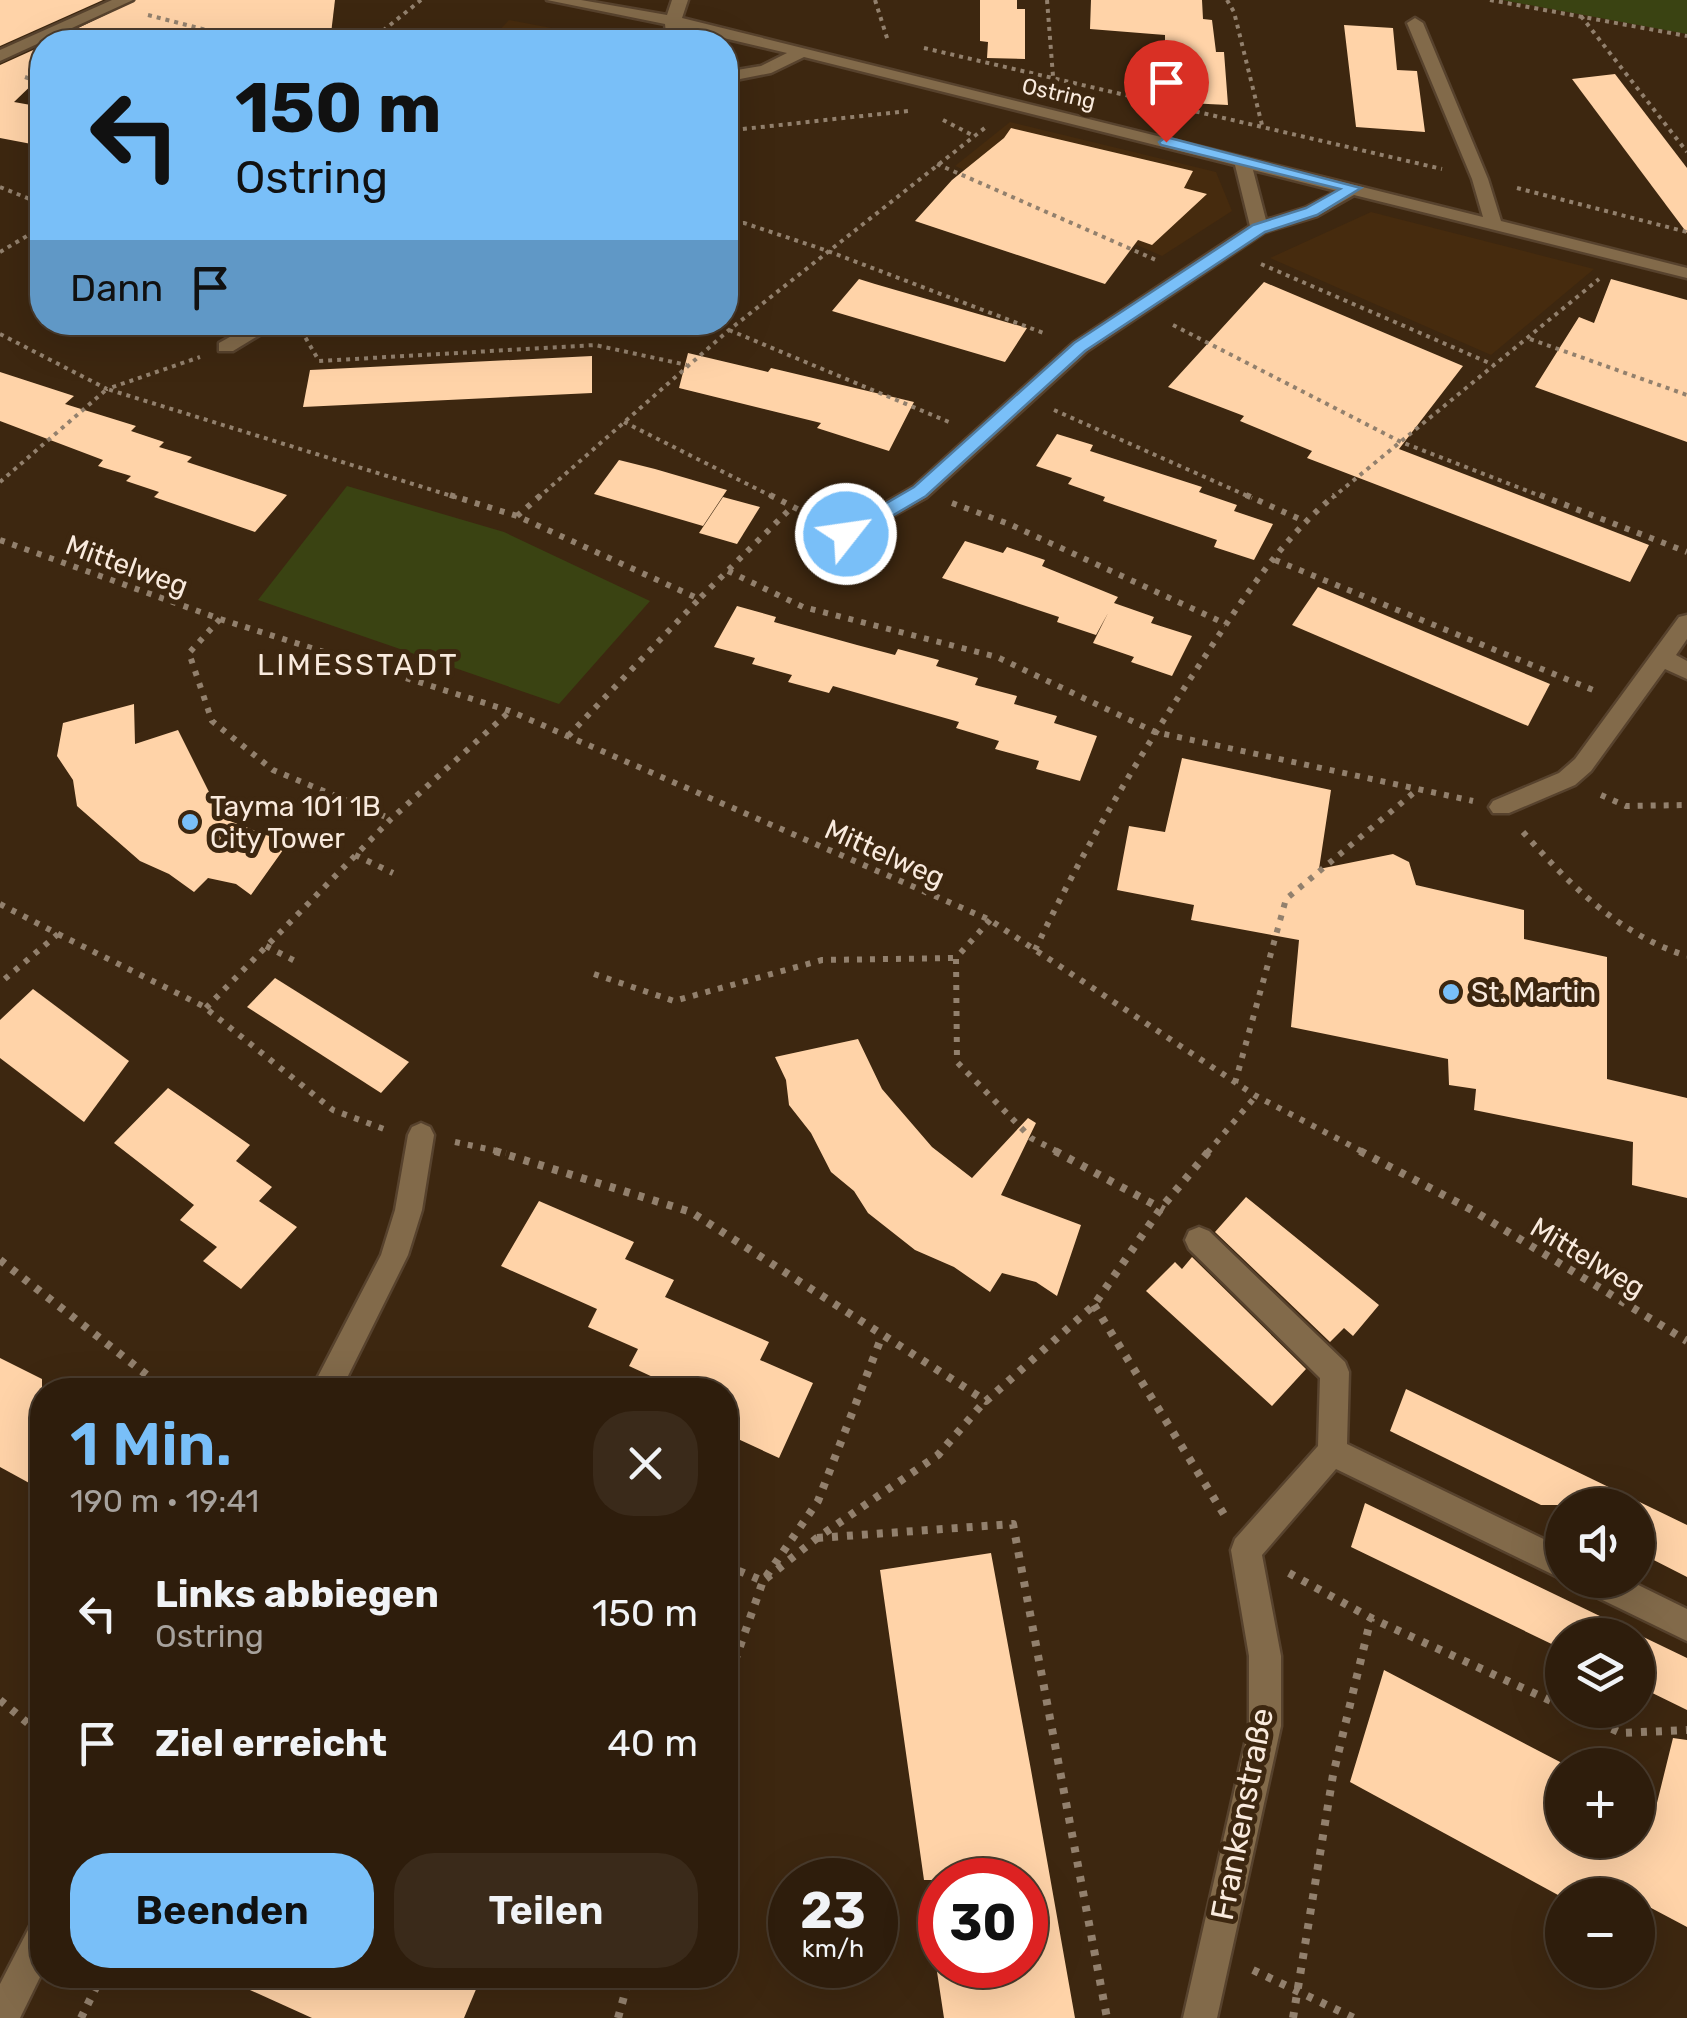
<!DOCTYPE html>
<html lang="de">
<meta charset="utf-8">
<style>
body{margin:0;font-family:Rubik,sans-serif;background:#3a2a1a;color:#f1f3f6;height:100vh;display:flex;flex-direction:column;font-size:38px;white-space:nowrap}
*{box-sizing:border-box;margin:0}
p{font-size:32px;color:#a7a29d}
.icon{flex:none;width:55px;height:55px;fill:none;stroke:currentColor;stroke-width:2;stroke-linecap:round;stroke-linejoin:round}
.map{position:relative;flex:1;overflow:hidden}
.sheet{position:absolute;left:30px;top:1378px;width:708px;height:610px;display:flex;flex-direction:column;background:#2e1d0c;border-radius:40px;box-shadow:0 10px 40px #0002,0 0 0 2px #493b2d}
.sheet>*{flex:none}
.top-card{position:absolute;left:30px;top:30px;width:708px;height:305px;border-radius:40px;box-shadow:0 10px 40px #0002,0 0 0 2px #493b2d;background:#79bff8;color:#111;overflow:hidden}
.controls{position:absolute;left:1545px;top:1488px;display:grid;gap:20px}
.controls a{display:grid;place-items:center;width:110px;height:110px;border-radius:50%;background:#2e1d0c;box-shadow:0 10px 40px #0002,0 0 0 2px #493b2d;font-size:50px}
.speed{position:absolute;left:768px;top:1858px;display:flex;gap:20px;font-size:50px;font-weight:700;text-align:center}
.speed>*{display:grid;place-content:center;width:130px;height:130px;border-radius:50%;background:#2e1d0c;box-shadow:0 10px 40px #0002,0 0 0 2px #493b2d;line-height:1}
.speed small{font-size:25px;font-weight:400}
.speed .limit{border:15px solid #d22;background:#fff;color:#111}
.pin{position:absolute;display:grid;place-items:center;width:85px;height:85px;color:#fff;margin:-102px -42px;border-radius:50% 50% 50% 0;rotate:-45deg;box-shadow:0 0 10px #0007}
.pin .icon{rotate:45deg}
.me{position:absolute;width:110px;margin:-55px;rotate:60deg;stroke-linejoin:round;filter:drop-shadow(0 0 8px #0008)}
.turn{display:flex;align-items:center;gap:35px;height:210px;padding:0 40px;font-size:45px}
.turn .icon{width:130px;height:130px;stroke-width:2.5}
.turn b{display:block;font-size:70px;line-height:85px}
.then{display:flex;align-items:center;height:95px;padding:0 40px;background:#0003;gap:20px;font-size:38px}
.round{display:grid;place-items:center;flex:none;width:105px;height:105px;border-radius:40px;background:#3a2a1a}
.summary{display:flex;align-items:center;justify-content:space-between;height:170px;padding:0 40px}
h1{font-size:60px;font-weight:600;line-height:75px;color:#79bff8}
.primary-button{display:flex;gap:20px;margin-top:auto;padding:20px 40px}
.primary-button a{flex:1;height:115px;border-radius:40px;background:#79bff8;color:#111;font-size:40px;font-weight:600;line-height:115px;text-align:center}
.primary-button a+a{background:#3a2a1a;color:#f1f3f6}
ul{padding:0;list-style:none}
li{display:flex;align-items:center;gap:30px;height:130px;padding:0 40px}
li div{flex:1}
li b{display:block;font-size:38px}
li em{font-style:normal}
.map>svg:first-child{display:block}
.built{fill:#462b0e}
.green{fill:#3a4312}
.building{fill:#ffd3a8}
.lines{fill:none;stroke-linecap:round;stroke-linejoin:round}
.minor-casing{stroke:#57422d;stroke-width:5}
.path-far2{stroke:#92806d;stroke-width:4;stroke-dasharray:4 5;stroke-linecap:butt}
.path-far1{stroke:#92806d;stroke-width:6;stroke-dasharray:5 8;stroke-linecap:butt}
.path{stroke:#92806d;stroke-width:8;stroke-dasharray:6 9;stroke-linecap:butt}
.minor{fill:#826a4a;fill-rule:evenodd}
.route{fill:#79bff8;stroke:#4f7ca1;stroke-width:2.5}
.poi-dot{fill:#79bff8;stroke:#3d2710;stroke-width:4}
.labels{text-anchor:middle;stroke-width:10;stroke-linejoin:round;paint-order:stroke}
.far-street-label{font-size:22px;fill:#f9eadd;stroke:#3d2710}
.street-label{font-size:28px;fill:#f9eadd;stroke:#3d2710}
.poi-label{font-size:28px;fill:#f9eadd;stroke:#3d2710;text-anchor:start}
.neighbourhood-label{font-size:30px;letter-spacing:2.5px;fill:#f9eadd;stroke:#3d2710}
.near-street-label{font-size:32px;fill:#f9eadd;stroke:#3d2710}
</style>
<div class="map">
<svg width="1687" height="2018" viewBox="0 0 1687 2018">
<rect width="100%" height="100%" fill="#3d2710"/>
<g class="built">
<polygon points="509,20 626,42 488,42"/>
<polygon points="1010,122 1216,172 1232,211 1162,256 955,166"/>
<polygon points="1371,212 1594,269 1491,355 1270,258"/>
</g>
<g class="green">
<polygon points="1502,0 1687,0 1687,34"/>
<polygon points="347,486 504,532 650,601 559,704 258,600"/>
</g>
<g class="building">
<polygon points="0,0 103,0 0,46"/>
<polygon points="136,0 335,0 330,42 49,42"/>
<polygon points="980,0 1017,0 1017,9 1025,9 1025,59 987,58 988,42 980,41"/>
<polygon points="1091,0 1202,0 1203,19 1212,20 1216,52 1224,52 1228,105 1188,103 1188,86 1180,86 1179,68 1174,68 1173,52 1165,52 1165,35 1090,29"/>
<polygon points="1344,25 1393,28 1397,70 1417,71 1425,132 1356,127"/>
<polygon points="42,46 42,75 14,102 42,107 42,146 0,138 0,65"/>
<polygon points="1615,74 1687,168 1687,233 1572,79"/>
<polygon points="1011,128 1193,171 1184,188 1207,194 1152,245 1138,240 1105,284 915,221 952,180 1004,138"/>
<polygon points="859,279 875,284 1027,328 1005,362 832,311"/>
<polygon points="1611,279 1687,300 1687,442 1535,387 1579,317 1594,323"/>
<polygon points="1264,282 1463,366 1399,449 1649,545 1630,582 1307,458 1312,451 1240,421 1244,416 1168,387"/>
<polygon points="688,353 768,372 771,368 914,402 889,451 817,428 821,423 679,388"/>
<polygon points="592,356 592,393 303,407 310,370"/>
<polygon points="0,372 74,396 65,404 136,426 131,431 164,442 159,447 192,457 187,462 287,495 255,532 154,497 159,492 126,481 131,476 98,466 103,460 0,421"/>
<polygon points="1057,434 1093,445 1090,451 1202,487 1199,492 1237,505 1234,511 1273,524 1254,560 1214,547 1217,540 1103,501 1105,497 1068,484 1072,478 1036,466"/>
<polygon points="619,460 655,469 727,490 703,526 594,494"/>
<polygon points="723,497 760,507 737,544 699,533"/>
<polygon points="965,541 1003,553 1007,547 1045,560 1042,566 1118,597 1114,603 1154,617 1151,623 1192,636 1172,676 1131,662 1134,657 1093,643 1108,613 1096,635 1057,622 1059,617 942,578"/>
<polygon points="1318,587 1550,684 1528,726 1292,625"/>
<polygon points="737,606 776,617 774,622 857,645 895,655 898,649 939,660 936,666 978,678 975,685 1017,696 1014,704 1057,716 1054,723 1097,736 1080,781 1036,769 1039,761 995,749 999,741 956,728 959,722 833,686 829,693 788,682 792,675 752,664 755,658 714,647"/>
<polygon points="134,704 135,744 178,730 222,818 288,843 251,895 236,884 208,878 194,892 169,874 140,861 77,806 73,780 57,756 63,723"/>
<polygon points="1182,758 1331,790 1319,869 1393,854 1409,862 1416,885 1524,910 1524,939 1607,957 1607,1079 1687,1098 1687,1198 1632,1185 1633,1142 1474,1110 1476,1089 1449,1085 1448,1059 1291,1027 1299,940 1191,920 1194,905 1117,890 1129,826 1165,832"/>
<polygon points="275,978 409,1062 381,1093 247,1007"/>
<polygon points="33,989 129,1061 84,1122 0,1058 0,1020"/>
<polygon points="858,1039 882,1089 932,1147 972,1178 1028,1118 1036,1123 1001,1195 1081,1225 1057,1296 1036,1282 1002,1273 990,1292 954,1267 915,1250 868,1213 854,1191 831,1172 811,1133 789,1105 786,1080 775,1057"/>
<polygon points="168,1088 250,1145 236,1161 272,1187 259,1201 297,1227 241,1289 203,1261 217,1247 180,1220 194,1205 114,1143"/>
<polygon points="1246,1197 1379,1305 1353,1336 1344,1328 1330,1342 1215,1232"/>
<polygon points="539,1201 634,1242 625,1259 674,1280 665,1297 769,1342 760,1360 813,1383 779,1458 725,1433 734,1414 725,1410 725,1390 681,1390 629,1366 638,1349 588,1327 597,1309 501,1266"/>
<polygon points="1192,1257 1306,1369 1272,1406 1146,1291 1175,1262 1182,1269"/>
<polygon points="0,1358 42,1379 42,1490 0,1467"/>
<polygon points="1406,1389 1687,1525 1687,1577 1638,1552 1638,1505 1541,1505 1390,1431"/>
<polygon points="1365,1503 1687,1658 1687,1710 1638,1686 1638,1635 1562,1635 1562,1649 1351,1547"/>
<polygon points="991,1553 1031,1770 1075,2018 944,2018 936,1965 1025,1965 1025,1880 924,1880 880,1570"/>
<polygon points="1384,1670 1562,1763 1562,1840 1638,1840 1638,1802 1655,1811 1673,1738 1687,1740 1687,1927 1638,1901 1638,1895 1558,1895 1350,1782"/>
<polygon points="217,1975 482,1975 464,2018 312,2018"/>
</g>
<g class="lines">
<g class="minor-casing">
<g id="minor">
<polygon points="112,0 133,0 0,61 0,50"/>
<path d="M547,0h34l86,15 5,-15h16l-6,18 801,199 -11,-38 -65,-156 8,-5 8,5 65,156 13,42 186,47v10l-333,-83 -37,21 -52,16 -178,119 -160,146 -80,44 -10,-7 3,-5 73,-42 160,-144 177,-117 -15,-61 -431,-108 -33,16 -46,9v-10l36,-6 26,-13 -106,-25v14h-14l-2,-18zM1253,170l84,21 -32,17 -39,12z"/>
<polygon points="257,322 281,322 233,351 219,351 219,343"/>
<polygon points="1687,615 1687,639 1676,655 1687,661 1687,679 1665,669 1591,771 1575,785 1509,813 1493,813 1489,807 1493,801 1559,773 1575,759 1679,617"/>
<polygon points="421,1123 430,1127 434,1135 422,1210 408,1255 341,1390 311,1390 381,1255 395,1210 408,1135 412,1127"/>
<polygon points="1199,1227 1209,1231 1345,1362 1349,1372 1347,1444 1562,1548 1562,1579 1336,1469 1262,1555 1281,1656 1281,1726 1217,2018 1183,2018 1249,1726 1249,1656 1231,1550 1235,1539 1318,1446 1320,1378 1189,1249 1185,1240 1189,1231"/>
<polygon points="1580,1580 1628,1580 1687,1609 1687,1641 1584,1591"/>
<polygon points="42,1921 42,1973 20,2018 0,2018 0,1984 30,1926"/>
</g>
</g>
<g class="path-far2">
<polyline points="875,0 888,41"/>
<polyline points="1047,0 1053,76"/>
<polyline points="1227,0 1234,12 1262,125"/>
<polyline points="1490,0 1687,36"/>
<polyline points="148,15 253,42"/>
<polyline points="1581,16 1687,152"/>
<polyline points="369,42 421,0"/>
<polyline points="924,48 1442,169"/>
<polyline points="25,77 42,83"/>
<polyline points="943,120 974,136"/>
<polyline points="725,131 908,111"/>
<polyline points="937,164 1156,260"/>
<polyline points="0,187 42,204"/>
<polyline points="1517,188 1687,232"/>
<polyline points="725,224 744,223 825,250 1046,334"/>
<polyline points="0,252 42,227"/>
<polyline points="1261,264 1494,365"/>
<polyline points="1173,325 1401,442 1546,498"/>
<polyline points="301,330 319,361 595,345 687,365"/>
<polyline points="729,330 949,422"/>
<polyline points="0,334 107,389 200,357"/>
<polyline points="1530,339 1687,395"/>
<polyline points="1054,410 1252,498"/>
<polyline points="624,422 775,498"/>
<polyline points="0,482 107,389 458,498"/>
<polyline points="538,498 729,330 986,127"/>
<polyline points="1332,498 1599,279"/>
</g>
<g class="path-far1">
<polyline points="450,495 517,516 699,599 793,506"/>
<polyline points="770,495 819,520"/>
<polyline points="1246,495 1304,521"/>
<polyline points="1540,495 1687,552"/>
<polyline points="952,503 1009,524 1226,624"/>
<polyline points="517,516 541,495"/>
<polyline points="0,540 220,619 510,711 990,920 1256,1096 1365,1153"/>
<polyline points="1275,560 1598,692"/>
<polyline points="728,571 803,607 997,657 1155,732 1473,801"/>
<polyline points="220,619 189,653 212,721 273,770 391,819"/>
<polyline points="568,736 699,599"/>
<polyline points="1601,795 1626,806 1687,805"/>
<path d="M1523,832c47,53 95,102 164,124"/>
<polyline points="355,855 393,873"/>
<polyline points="0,904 58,934 0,983"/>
<polyline points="990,920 956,958 957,1062 1031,1138 1060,1153"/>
<polyline points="58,934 203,1006 333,1110 384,1129"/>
<polyline points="266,946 295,961"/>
<path d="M1035,950c47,-99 103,-192 163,-283 40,-61 81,-126 137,-172"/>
<polyline points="594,974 674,1001 822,960 956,958"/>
<polyline points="206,1008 391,819 510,711"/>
<polyline points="1235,1083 1286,899 1417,790"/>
<polyline points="455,1142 506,1153"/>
<polyline points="1207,1153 1256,1096"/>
</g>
<g class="path">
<polyline points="495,1151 691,1212 986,1401 1094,1305 1161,1208 1209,1151"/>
<polyline points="1055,1151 1164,1210"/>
<polyline points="1360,1151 1472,1210 1687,1341"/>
<polyline points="0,1260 166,1390"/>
<polyline points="1094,1305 1225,1516"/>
<polyline points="817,1538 1013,1524 1107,2018"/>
<polyline points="725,1565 763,1581 817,1538 938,1455 985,1401"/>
<polyline points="1289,1573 1371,1618 1562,1706"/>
<polyline points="725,1689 763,1581 818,1501 882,1336"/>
<polyline points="0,1700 42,1735"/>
<polyline points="1571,1710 1621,1733 1687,1730"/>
<polyline points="1253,1970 1354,2018"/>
<polyline points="81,2018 102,1975"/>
<polyline points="618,2018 630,1975"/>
<polyline points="1293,2018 1333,1775 1371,1618"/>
</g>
<use href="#minor" class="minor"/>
</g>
<polygon class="route" points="1166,137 1361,188 1317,215 1265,232 1085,351 926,496 853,539 840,539 840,530 914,487 1074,343 1253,225 1306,208 1340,189 1161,145 1159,142"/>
<g class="poi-dot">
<circle cx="190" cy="822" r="10"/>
<circle cx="1451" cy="992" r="10"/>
</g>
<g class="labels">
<g class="far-street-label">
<text transform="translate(1059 93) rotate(13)" y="8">Ostring</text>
</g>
<g class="street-label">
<text transform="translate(127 565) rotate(20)" y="10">Mittelweg</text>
<text transform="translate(885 853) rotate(24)" y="10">Mittelweg</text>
<text transform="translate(1588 1257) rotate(31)" y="10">Mittelweg</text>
</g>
<g class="poi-label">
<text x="210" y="816">Tayma 101 1B<tspan x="210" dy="32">City Tower</tspan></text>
<text x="1471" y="1002">St. Martin</text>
</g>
<g class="neighbourhood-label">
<text x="358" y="675">LIMESSTADT</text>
</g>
<g class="near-street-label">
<text transform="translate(1242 1814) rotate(-79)" y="11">Frankenstraße</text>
</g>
</g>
</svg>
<div class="controls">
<a><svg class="icon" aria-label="sound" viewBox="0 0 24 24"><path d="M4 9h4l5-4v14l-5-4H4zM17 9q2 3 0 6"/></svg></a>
<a><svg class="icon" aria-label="layers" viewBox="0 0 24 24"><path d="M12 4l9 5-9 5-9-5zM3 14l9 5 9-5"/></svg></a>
<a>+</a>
<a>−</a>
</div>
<div class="speed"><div>23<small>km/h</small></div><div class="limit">30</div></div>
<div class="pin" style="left:1166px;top:142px;background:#d93025"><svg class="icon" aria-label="arrive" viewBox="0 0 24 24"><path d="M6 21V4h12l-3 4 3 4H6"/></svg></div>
<svg class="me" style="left:846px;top:534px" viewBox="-20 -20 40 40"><circle r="17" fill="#79bff8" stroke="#fff" stroke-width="3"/><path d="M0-11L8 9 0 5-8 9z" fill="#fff"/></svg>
<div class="top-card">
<div class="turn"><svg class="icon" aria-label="left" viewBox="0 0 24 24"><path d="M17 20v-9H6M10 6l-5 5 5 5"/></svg><div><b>150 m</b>Ostring</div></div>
<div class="then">Dann<svg class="icon" aria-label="arrive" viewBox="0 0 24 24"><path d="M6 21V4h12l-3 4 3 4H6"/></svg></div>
</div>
<section class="sheet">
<div class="summary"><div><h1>1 Min.</h1><p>190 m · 19:41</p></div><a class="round"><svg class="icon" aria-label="close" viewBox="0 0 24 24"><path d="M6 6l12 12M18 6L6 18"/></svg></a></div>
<ul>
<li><svg class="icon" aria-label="left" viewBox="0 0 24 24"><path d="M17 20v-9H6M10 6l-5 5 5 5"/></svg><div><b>Links abbiegen</b><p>Ostring</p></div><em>150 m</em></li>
<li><svg class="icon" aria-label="arrive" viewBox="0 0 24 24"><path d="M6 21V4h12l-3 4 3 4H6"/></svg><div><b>Ziel erreicht</b></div><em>40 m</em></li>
</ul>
<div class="primary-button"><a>Beenden</a><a>Teilen</a></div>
</section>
</div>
